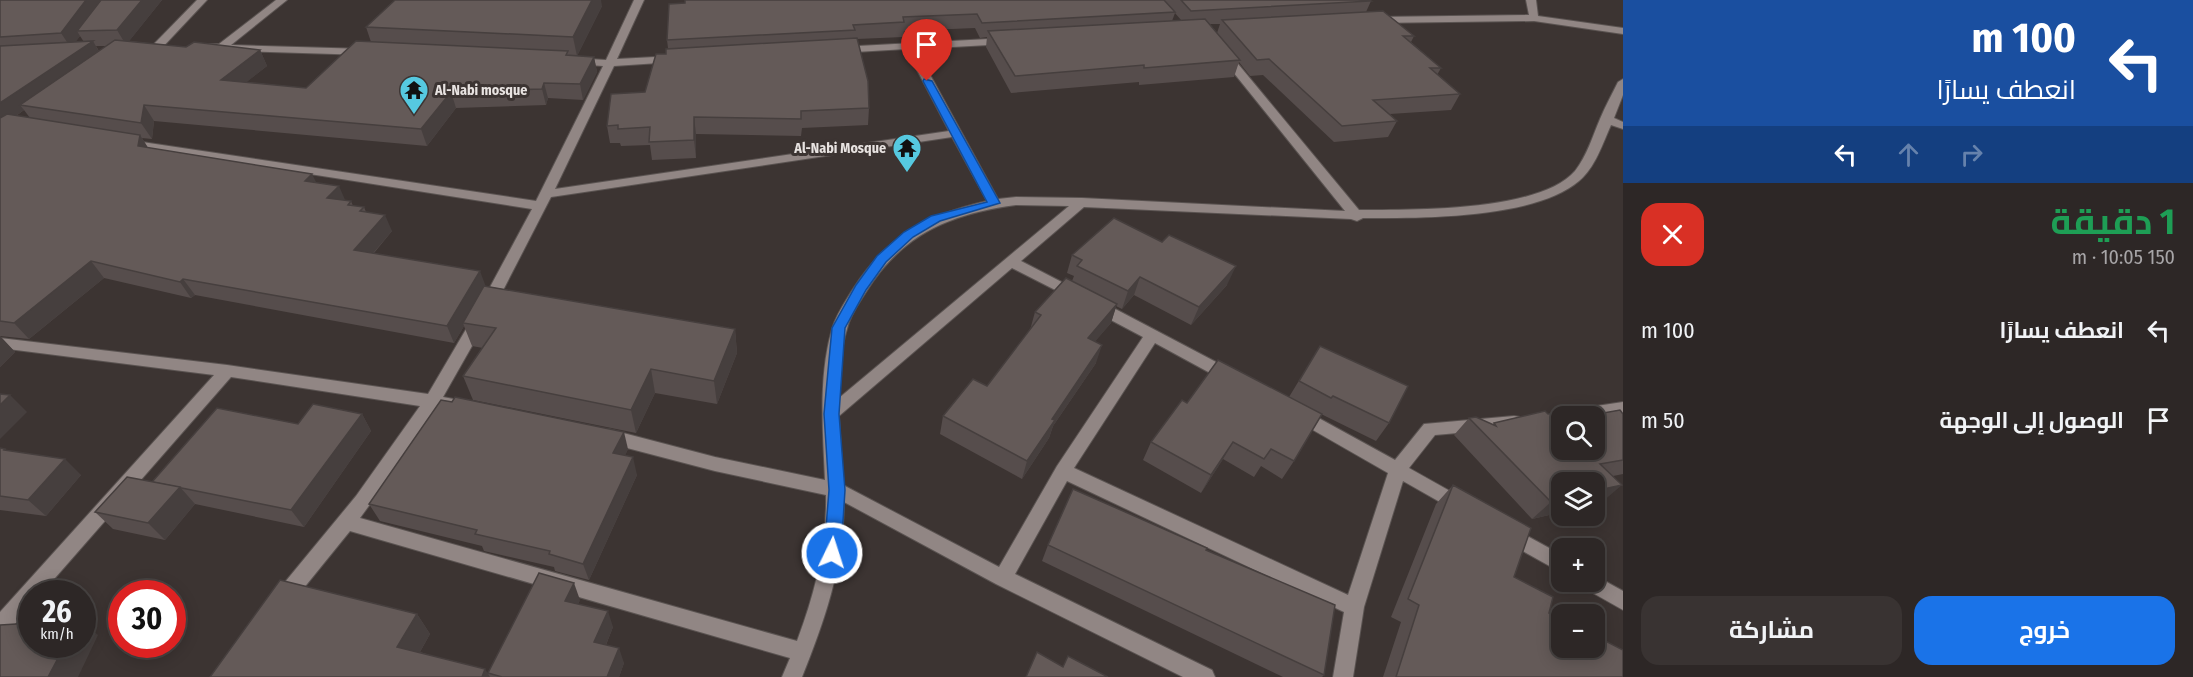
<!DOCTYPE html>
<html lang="ar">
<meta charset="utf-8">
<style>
body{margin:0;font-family:"Fira Sans Condensed",Cairo,sans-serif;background:#393332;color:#f1f3f6;direction:rtl;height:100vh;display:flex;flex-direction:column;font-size:22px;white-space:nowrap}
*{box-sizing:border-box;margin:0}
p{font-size:20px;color:#a7a5a7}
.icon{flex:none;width:33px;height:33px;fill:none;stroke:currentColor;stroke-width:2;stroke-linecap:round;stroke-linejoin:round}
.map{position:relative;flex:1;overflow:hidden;direction:ltr}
.drawer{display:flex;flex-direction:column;background:#2d2726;width:570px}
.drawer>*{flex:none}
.top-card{background:#1a4fa0;color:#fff;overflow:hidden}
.tools{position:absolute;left:1551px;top:406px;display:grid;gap:12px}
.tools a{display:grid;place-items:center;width:54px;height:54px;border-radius:12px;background:#2d2726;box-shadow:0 3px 15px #0003,0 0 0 2px #484443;font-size:30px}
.speed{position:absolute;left:18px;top:580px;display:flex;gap:12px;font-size:30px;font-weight:700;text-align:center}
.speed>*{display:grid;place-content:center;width:78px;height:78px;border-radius:50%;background:#2d2726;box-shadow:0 3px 15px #0003,0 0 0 2px #484443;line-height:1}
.speed small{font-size:15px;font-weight:400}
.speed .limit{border:9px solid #d22;background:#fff;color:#111}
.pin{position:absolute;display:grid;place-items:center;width:51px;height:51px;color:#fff;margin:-62px -26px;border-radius:50% 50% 50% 0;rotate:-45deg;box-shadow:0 0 6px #0007}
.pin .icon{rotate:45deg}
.me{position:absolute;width:66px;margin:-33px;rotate:4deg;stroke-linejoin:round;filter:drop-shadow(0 0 4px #0008)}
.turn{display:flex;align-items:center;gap:21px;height:126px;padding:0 18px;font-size:27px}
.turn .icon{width:78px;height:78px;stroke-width:2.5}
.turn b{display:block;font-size:42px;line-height:51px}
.lanes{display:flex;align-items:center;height:57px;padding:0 18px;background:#0003;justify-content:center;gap:30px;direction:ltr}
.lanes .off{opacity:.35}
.round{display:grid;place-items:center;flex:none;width:63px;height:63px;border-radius:18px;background:#393332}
.head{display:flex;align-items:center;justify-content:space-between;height:102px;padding:0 18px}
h1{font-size:36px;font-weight:700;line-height:45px;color:#1e9e55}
.button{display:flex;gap:12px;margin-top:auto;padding:12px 18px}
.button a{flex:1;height:69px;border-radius:18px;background:#1a73e8;color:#fff;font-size:24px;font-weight:700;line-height:69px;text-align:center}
.button a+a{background:#393332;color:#f1f3f6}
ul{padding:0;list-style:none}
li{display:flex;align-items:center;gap:18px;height:90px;padding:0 18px}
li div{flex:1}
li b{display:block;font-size:22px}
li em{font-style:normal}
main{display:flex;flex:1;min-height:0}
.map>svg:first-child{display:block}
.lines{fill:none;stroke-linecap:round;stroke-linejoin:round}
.minor-casing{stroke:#5a5351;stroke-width:2}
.minor{fill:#918684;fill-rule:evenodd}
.wall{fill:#564d4c;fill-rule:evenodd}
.shaded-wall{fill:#463f3e}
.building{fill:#645a58;stroke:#463f3e;stroke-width:1.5}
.route{fill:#1a73e8;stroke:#114b97;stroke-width:1.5}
.labels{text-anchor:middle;stroke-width:6;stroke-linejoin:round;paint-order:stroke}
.far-poi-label{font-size:14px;font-weight:bold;fill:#e8e3e1;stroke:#3c3432;text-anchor:start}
</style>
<main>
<section class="drawer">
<div class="top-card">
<div class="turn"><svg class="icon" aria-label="left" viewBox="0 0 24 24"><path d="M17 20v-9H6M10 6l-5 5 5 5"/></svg><div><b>100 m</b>انعطف يسارًا</div></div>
<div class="lanes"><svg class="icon" aria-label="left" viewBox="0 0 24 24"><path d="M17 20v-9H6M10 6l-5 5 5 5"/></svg><svg class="icon off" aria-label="ahead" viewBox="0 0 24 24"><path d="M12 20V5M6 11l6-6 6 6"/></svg><svg class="icon off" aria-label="right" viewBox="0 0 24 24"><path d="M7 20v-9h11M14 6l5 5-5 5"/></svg></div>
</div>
<div class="head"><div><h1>1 دقيقة</h1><p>150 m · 10:05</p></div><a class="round" style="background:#d93025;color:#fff"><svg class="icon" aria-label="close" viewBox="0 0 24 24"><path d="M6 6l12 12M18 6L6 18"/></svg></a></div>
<ul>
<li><svg class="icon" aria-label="left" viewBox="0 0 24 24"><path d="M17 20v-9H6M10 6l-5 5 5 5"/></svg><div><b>انعطف يسارًا</b></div><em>100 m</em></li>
<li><svg class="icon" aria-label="arrive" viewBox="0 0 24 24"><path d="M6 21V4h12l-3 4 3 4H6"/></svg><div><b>الوصول إلى الوجهة</b></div><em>50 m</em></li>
</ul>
<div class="button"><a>خروج</a><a>مشاركة</a></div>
</section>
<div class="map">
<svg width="1623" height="677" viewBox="0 0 1623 677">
<rect width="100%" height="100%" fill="#3c3432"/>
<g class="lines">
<g class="minor-casing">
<g id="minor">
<polygon points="197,0 207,0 159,51 151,51 151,47"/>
<polygon points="276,0 287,0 231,45 366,49 371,52 366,55 201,50 196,47 201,44 219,44"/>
<path d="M634,0h10l-27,59 57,-3 5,3 -5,3 -60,4 -59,123 394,-58 -43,-82 -67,4 -5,-3 5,-3 168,-9 5,3 -5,3 -91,5 82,150 18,-2 66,1 263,13 -124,-154v-4h8l130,157c51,0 181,2 216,-39 12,-15 18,-36 25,-52 5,-12 12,-25 18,-37l5,-3v16l-9,23 9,4v7l-12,-4c-8,18 -16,43 -32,56 -44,38 -160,37 -216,37l-6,3 -6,-2 -267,-12 -63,54 60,31 2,3 -2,3h-10l-59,-30 -173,148 4,69 156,82 58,-101 86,-129 -51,-27 -2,-4 2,-4h10l133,70 2,4 -2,4h-12l-68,-37 -81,125 274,127 40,-122 -96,-55 -2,-4 2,-4h12l91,50 29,-36 90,-8 6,1 2,5 -2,5 -6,1 -79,7 -26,33 57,32 3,5 -3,5 -6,3 -6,-3 -51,-29 -39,126 -11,70h-20l11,-65 -277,-131 -52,93 197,96 3,7h-32l-187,-93 -152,-82c0,63 -19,118 -42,175h-20l8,-19 -440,-127 -60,74 -7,3 -7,-3 -3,-6 3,-6 80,-97 64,-90 -189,-29 -190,217h-9v11l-25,28 -7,2v-23l214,-237 -214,-27v-10l227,27 201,29 54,-92 50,-93 -406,-64 -4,-2v-4l414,62 67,-135 -28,-2 -5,-3 5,-3 31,2zM952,137l35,64c-61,14 -100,35 -134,88 -8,13 -17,26 -21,40 -14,48 -9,102 -7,151l-110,-23 -107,-28 -6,2 -2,5 2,5 6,2 107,28 111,24c1,51 -11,98 -29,146l-437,-123 45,-62 31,-48 22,3 6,-2 2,-4 -2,-4 -21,-4 54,-95 54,-105zM1016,205l53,1 -230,192c1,-23 1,-47 8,-69 3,-14 12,-26 19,-37 36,-58 84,-78 150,-87z"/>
<polygon points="1526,0 1536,0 1538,16 1623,28 1623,34 1534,21 1375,23 1370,20 1375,17 1529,15"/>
<polygon points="1623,402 1623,414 1594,419 1562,417 1562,423 1555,417 1557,413 1563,411"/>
<polygon points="1509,526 1562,555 1562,573 1503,540 1500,534 1503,528"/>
<polygon points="1594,575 1623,591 1623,610 1584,588 1582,582 1594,582"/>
</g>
</g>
<use href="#minor" class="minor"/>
</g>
<g class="wall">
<path d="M0,0h162l-33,41 57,6 74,3 7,16 -21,16 60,6 65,-46 -5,-15 236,-21 -25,50 17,1 3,15 -14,28 -35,-2 -2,7 -90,3 -29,38 -273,-25 -2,18 -10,-1 6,10 169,35 29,18h5l2,5 11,1 2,5 26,19 -18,22 111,33 250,43 2,24 -20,51 -62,-11 -19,40 -163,-33 -10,-24 20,-28 -11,-2 -8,-20 -10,17 -259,-48 -4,3 -87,-20 -75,61 -29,-3 15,16 -15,15zM80,36l4,6h-9zM96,46h11l-8,5zM24,110l6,8 -14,-2z"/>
<path d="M685,0h684l2,1 -5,11 48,24 -3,6 30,26 -4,7 23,19 -9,16 -61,4 7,7 -9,16 -54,5 -71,-67 -13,1 -11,-14 -5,15 -95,8v-3l-128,11 -25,-46 1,-10 -7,1 -5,-10 -71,3 -1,6 -46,2 12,69 -1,17 -66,3 -1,8 -105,-2v24l-44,2 -2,-15 -29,1 -1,-3h-10l-3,-17 38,-34 21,-38 2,-6 -1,-8 18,-37zM1175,13l6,7 -9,1zM1210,24h10l-3,9z"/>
<polygon points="1072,255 1227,285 1191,325 1134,295 1122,309 1116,306 1111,323 1095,341 1096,363 1053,426 1049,438 1022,479 940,434 943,416 987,386 1030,330 1035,312 1072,281 1074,276 1067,273"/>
<polygon points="1320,346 1389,423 1376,441 1321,414 1294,461 1282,479 1261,466 1254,477 1223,459 1201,493 1143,460 1151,442 1187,403 1289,397"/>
<polygon points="452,402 628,449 625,455 637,475 589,580 555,571 554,567 484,551 482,546 380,521 369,504"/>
<polygon points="362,414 371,431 304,527 195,504 165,540 113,529 95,512 152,482 298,424"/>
<polygon points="1623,414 1623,474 1613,476 1602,502 1562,483 1562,512 1532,519 1454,435 1469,418 1492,425 1494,423 1562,450"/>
<polygon points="0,448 5,449 7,451 81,475 46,516 0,510"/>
<polygon points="1453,485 1514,577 1549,613 1623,677 1383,677 1401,622 1391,617 1436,504"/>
<polygon points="1048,545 1206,550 1324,675 1322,677 1283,677 1042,561"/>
<polygon points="580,600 578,604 613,627 606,645 624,663 619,677 210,677 417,614 430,634 420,652 488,673"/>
</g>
<g class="shaded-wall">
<polygon points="86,0 106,0 77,31 80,36 71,48 61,33"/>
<polygon points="142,0 162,0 126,45 117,30"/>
<polygon points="592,0 601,0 602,6 577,56 573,37"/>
<polygon points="93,41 102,57 20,105 24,110 0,127 0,103"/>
<polygon points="260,50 267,66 229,96 221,80"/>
<polygon points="594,57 597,72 583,100 580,84"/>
<polygon points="544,83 548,98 546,105 542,89"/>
<polygon points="451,92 456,108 427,146 421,129"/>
<polygon points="144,105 154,121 152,139 141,123"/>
<polygon points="694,117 696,134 696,158 694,140"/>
<polygon points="140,135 150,151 138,146"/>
<polygon points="312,174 320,190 305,181"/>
<polygon points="339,186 346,202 327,198"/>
<polygon points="385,215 392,231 362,266 354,250"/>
<polygon points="91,261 104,278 29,339 14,323"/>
<polygon points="1236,266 1227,285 1191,325 1199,307"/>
<polygon points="480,271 486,287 463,323 464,326 454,343 447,326"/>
<polygon points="1140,277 1134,295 1122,309 1128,291"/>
<polygon points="183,279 195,295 191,298 180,282"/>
<polygon points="1117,304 1111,323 1082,357 1088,338"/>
<polygon points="735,329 737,353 717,404 714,381"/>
<polygon points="0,336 15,352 0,367"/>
<polygon points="1102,345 1096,363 1053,426 1049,438 1022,479 1027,461 1052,419"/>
<polygon points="651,369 655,393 636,433 631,410"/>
<polygon points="10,395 27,412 0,439 0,405"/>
<polygon points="362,414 371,431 304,527 291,510"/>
<polygon points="624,432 628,449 618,471 613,453"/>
<polygon points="1233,442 1223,459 1201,493 1211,475"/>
<polygon points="633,457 637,475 589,580 583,564"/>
<polygon points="65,459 81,475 46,516 28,500"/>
<polygon points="1622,485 1602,502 1594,504 1594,491"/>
<polygon points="180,487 195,504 165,540 148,523"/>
<polygon points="1562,499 1562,512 1532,519 1551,502"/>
<polygon points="574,583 580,600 572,617 565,601"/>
<polygon points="608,611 613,627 601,657 594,642"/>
<polygon points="417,614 430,634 412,666 397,647"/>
<polygon points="82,622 98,635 78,677 48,677 65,645 82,645"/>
<polygon points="619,648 624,663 619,677 607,677"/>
<polygon points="485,669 490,677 482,677"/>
</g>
<g class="building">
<polygon points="0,0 86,0 61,33 0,37"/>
<polygon points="101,0 142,0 117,30 77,31"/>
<polygon points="395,0 592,0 573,37 366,27"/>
<polygon points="685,0 1164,0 1175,12 982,23 977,14 903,17 904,22 853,25 855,30 667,40 669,4 685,3"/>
<polygon points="1181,0 1369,0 1371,1 1191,11"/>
<polygon points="1383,11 1414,36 1403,36 1441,68 1430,68 1460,94 1373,100 1397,121 1342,126 1269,59 1257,60 1222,20"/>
<polygon points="1205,19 1240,60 1144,68 1144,65 1015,76 988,31"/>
<polygon points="857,38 868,81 869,108 801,111 801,119 694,117 694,140 649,142 650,127 618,129 618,125 607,126 611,94 645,92 656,54 666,54 666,49"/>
<polygon points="115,40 186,47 194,42 260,50 221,80 306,88 356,41 568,51 566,55 594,57 580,84 544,83 542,89 451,92 421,129 144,105 141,123 20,105"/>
<polygon points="93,41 0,103 0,46"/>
<polygon points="7,114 140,135 138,146 312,174 305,181 339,186 327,198 351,201 348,205 364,207 360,211 385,215 354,250 480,271 447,326 183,279 180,282 91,261 14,323 0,321 0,118"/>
<polygon points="1114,218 1162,242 1169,235 1236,266 1199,307 1140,277 1128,291 1077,266 1082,260 1072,255"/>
<polygon points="1066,278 1117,304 1088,338 1102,345 1052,419 1055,420 1027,461 943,416 973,379 987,386 1041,315 1035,312"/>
<polygon points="484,286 735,329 714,381 651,369 631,410 463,376 496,328 463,323"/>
<polygon points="1320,346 1408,386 1389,423 1333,396 1331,398 1299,381"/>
<polygon points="1218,360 1322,414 1294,461 1271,449 1264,459 1233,442 1211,475 1151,442 1182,400 1187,403"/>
<polygon points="0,394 10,395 0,405"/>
<polygon points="455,397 624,432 613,453 633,457 583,564 549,554 550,551 475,534 477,530 369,504 441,400 452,402"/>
<polygon points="313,404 362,414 291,510 152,482 217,408 298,424"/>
<polygon points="1571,410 1578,417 1562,417 1562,450 1594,450 1594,417 1581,417 1620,410 1623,414 1623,460 1600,464 1622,485 1594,491 1594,483 1562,483 1562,499 1551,502 1469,418 1476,417 1496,426 1494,423 1545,411 1548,414"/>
<polygon points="0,448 5,449 4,450 65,459 28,500 0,496"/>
<polygon points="127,477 180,487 148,523 95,512"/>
<polygon points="1453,485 1531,528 1514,577 1553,597 1549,613 1562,619 1562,648 1594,648 1594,635 1623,650 1623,677 1396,677 1419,605 1408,599"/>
<polygon points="1073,489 1207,548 1206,550 1335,605 1324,675 1048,545"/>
<polygon points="539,573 574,583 565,601 608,611 594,642 619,648 607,677 502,677 488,673"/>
<polygon points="280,580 417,614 397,647 485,669 482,677 210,677"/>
<polygon points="32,623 32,645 65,645 48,677 0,677 0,625"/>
<polygon points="1037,652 1063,667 1068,656 1108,677 1026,677"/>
</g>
<polygon class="route" points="924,79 932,81 1000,203 940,221 913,237 886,262 866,290 845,328 839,414 845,490 841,553 838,558 832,561 826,558 824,553 829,490 824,414 832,328 856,285 877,256 904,232 931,216 987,202 923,81"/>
<defs>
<g id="temple-pin" transform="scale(1.5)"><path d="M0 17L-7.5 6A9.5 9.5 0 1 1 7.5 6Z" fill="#56c9e0" stroke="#3c3432"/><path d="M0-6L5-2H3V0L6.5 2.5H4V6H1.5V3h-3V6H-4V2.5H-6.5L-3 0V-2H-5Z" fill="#111"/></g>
</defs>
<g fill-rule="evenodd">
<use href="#temple-pin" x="414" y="90"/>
<use href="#temple-pin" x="907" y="148"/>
</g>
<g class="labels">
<g class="far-poi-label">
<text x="435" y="95">Al-Nabi mosque</text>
<text x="886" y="153" text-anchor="end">Al-Nabi Mosque</text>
</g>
</g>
</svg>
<div class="tools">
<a><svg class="icon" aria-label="search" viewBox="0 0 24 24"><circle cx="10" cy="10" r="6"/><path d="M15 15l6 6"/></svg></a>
<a><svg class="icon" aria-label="layers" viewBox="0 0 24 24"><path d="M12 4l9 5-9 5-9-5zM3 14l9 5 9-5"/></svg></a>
<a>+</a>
<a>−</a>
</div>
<div class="speed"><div>26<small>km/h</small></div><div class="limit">30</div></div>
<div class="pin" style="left:927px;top:81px;background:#d93025"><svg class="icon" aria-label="arrive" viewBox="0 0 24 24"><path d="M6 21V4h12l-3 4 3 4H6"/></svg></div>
<svg class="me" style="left:832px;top:553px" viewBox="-20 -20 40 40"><circle r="17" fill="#1a73e8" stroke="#fff" stroke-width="3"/><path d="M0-11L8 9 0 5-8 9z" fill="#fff"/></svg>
</div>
</main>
